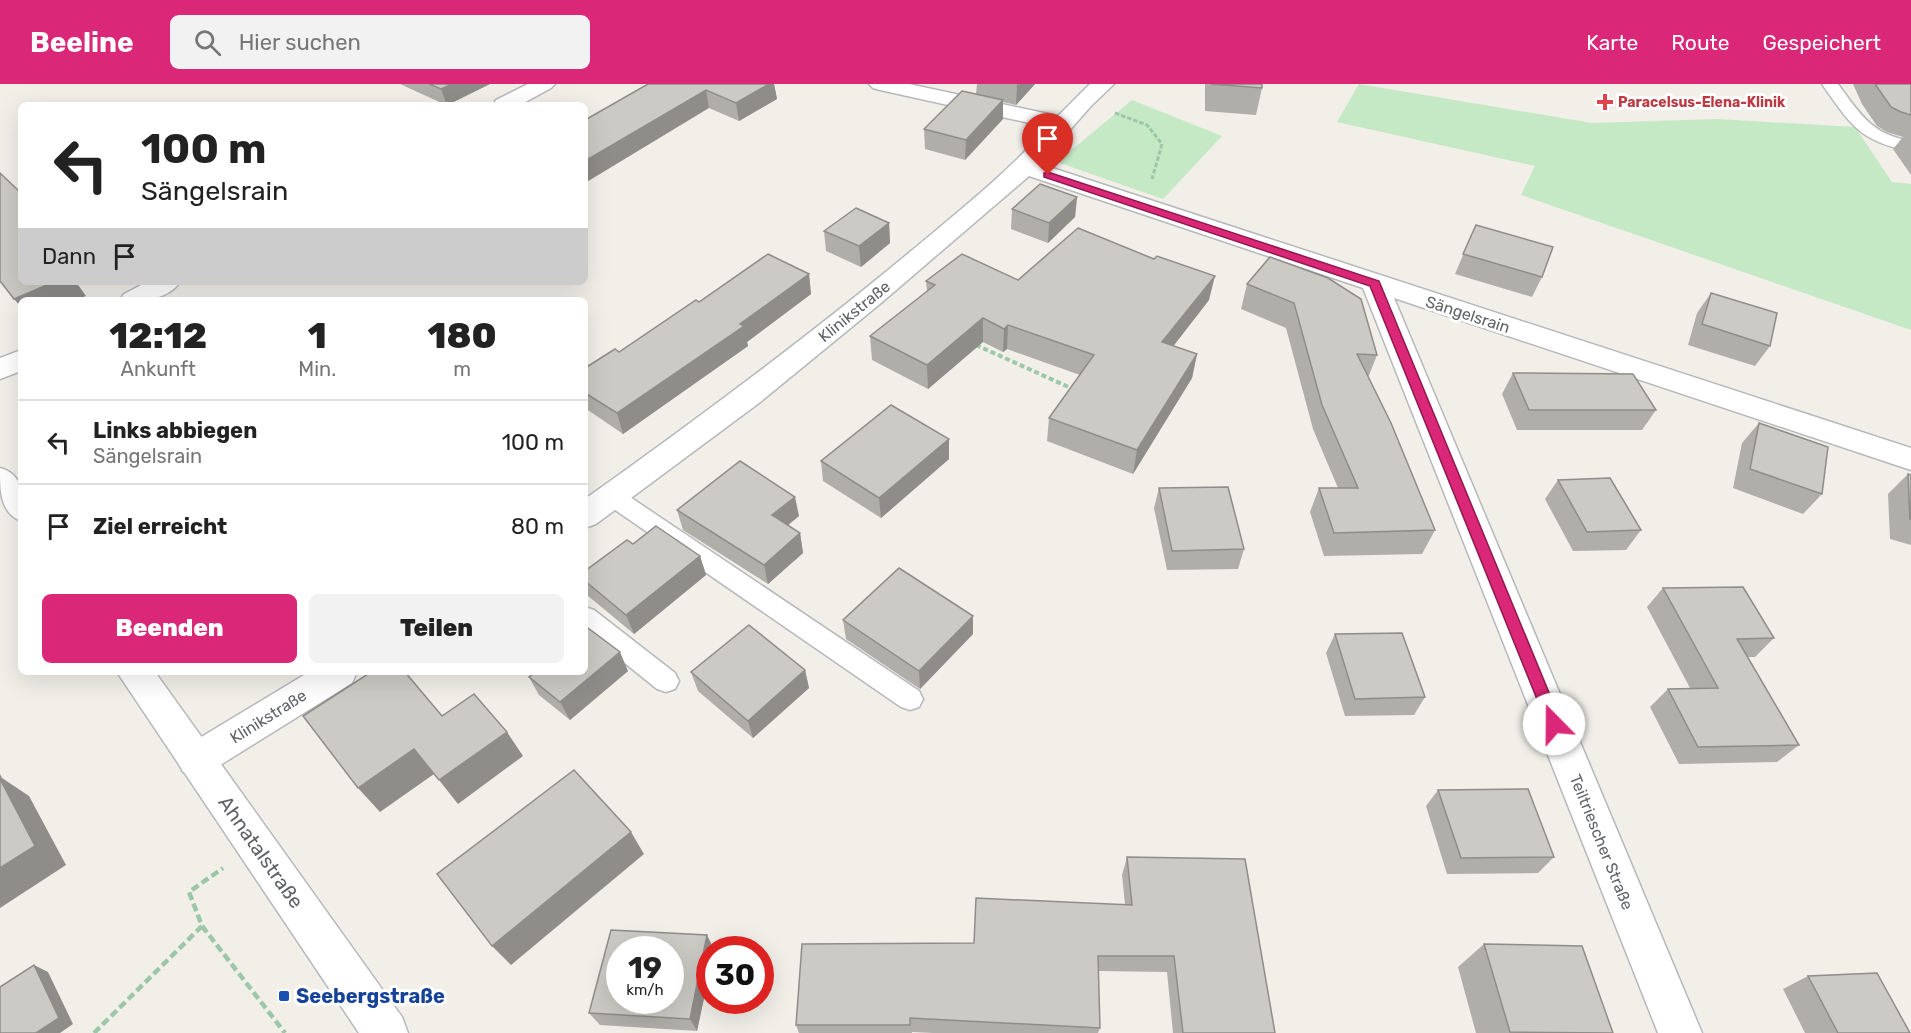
<!DOCTYPE html>
<html lang="de">
<meta charset="utf-8">
<style>
body{margin:0;font-family:Rubik,sans-serif;background:#f2f2f2;color:#222;height:100vh;display:flex;flex-direction:column;font-size:22px;white-space:nowrap}
*{box-sizing:border-box;margin:0}
p{font-size:20px;color:#767676}
.icon{flex:none;width:33px;height:33px;fill:none;stroke:currentColor;stroke-width:2;stroke-linecap:round;stroke-linejoin:round}
.map{position:relative;flex:1;overflow:hidden}
.panel{position:absolute;left:18px;top:213px;width:570px;height:378px;display:flex;flex-direction:column;background:#fff;border-radius:9px;box-shadow:0 6px 24px #0002}
.panel>*{flex:none}
.hud{position:absolute;left:18px;top:18px;width:570px;height:183px;border-radius:9px;box-shadow:0 6px 24px #0002;background:#fff;color:#222;overflow:hidden}
.speed{position:absolute;left:606px;top:852px;display:flex;gap:12px;font-size:30px;font-weight:700;text-align:center}
.speed>*{display:grid;place-content:center;width:78px;height:78px;border-radius:50%;background:#fff;box-shadow:0 6px 24px #0002;line-height:1}
.speed small{font-size:15px;font-weight:400}
.speed .limit{border:9px solid #d22;background:#fff;color:#111}
.pin{position:absolute;display:grid;place-items:center;width:51px;height:51px;color:#fff;margin:-62px -26px;border-radius:50% 50% 50% 0;rotate:-45deg;box-shadow:0 0 6px #0007}
.pin .icon{rotate:45deg}
.me{position:absolute;width:66px;margin:-33px;rotate:338deg;stroke-linejoin:round;filter:drop-shadow(0 0 4px #0008)}
.turn{display:flex;align-items:center;gap:21px;height:126px;padding:0 24px;font-size:27px}
.turn .icon{width:78px;height:78px;stroke-width:2.5}
.turn b{display:block;font-size:42px;line-height:51px}
.then{display:flex;align-items:center;height:57px;padding:0 24px;background:#0003;gap:12px;font-size:22px}
.eta{display:flex;justify-content:space-evenly;align-items:center;height:102px;text-align:center}
.eta b{font-size:36px;font-weight:800;line-height:42px}
.primary-button{display:flex;gap:12px;margin-top:auto;padding:12px 24px}
.primary-button a{flex:1;height:69px;border-radius:9px;background:#db2777;color:#fff;font-size:24px;font-weight:800;line-height:69px;text-align:center}
.primary-button a+a{background:#f2f2f2;color:#222}
ul{padding:0;list-style:none}
li{display:flex;align-items:center;gap:18px;height:84px;padding:0 24px;border-top:2px solid #e0e0e0}
li div{flex:1}
li b{display:block;font-size:22px}
li em{font-style:normal}
header{display:flex;align-items:center;gap:36px;box-sizing:border-box;height:84px;padding:0 30px;background:#db2777;color:#fff}
header strong{font-size:28px}
nav{display:flex;gap:33px;margin-inline-start:auto;font-size:21px}
.search{width:420px;height:54px;background:#f2f2f2;display:flex;align-items:center;gap:15px;box-sizing:border-box;padding:0 21px;border-radius:9px;color:#767676;font-size:22px}
.map>svg:first-child{display:block}
.green{fill:#c5e8c5}
.lines{fill:none;stroke-linecap:round;stroke-linejoin:round}
.service-casing{stroke:#b5b8bc;stroke-width:3}
.minor-casing{stroke:#b5b8bc;stroke-width:3}
.tertiary-casing{stroke:#b5b8bc;stroke-width:3}
.path-far2{stroke:#9cc7a9;stroke-width:3;stroke-dasharray:4.5 2;stroke-linecap:butt}
.path-far1{stroke:#9cc7a9;stroke-width:4;stroke-dasharray:5 3;stroke-linecap:butt}
.path{stroke:#9cc7a9;stroke-width:4.5;stroke-dasharray:8 4;stroke-linecap:butt}
.service{fill:#fff;fill-rule:evenodd}
.minor{fill:#fff;fill-rule:evenodd}
.tertiary{fill:#fff;fill-rule:evenodd}
.wall{fill:#afaea9}
.shaded-wall{fill:#8f8d8a}
.building{fill:#cccac5;stroke:#8f8d8a;stroke-width:1.5;fill-rule:evenodd}
.route{fill:#db2777;stroke:#8e194d;stroke-width:1.5}
.health-dot{fill:#e0444e;stroke:#fff;stroke-width:2}
.transit-dot{fill:#1a4fb4;stroke:#fff;stroke-width:2}
.labels{text-anchor:middle;stroke-width:6;stroke-linejoin:round;paint-order:stroke}
.far-health-label{font-size:14px;font-weight:bold;fill:#be3a42;stroke:#fff;text-anchor:start}
.street-label{font-size:16px;fill:#5f6368;stroke:#fff}
.near-street-label{font-size:20px;fill:#5f6368;stroke:#fff}
.near-transit-label{font-size:20px;font-weight:bold;fill:#164399;stroke:#fff;text-anchor:start}
</style>
<header>
<strong>Beeline</strong>
<div class="search"><svg class="icon" aria-label="search" viewBox="0 0 24 24"><circle cx="10" cy="10" r="6"/><path d="M15 15l6 6"/></svg>Hier suchen</div>
<nav><a>Karte</a><a>Route</a><a>Gespeichert</a></nav>
</header>
<div class="map">
<svg width="1911" height="949" viewBox="0 0 1911 949">
<rect width="100%" height="100%" fill="#f1efe8"/>
<g class="green">
<polygon points="1359,0 1592,39 1717,35 1855,43 1892,98 1911,100 1911,246 1521,111 1535,82 1337,38"/>
<polygon points="1132,16 1222,52 1163,115 1057,78"/>
</g>
<g class="lines">
<g class="service-casing">
<g id="service">
<path d="M1822,0h16c22,30 34,51 73,57v10c-51,-9 -61,-27 -89,-67z"/>
<polygon points="613,405 621,407 919,607 923,615 919,623 910,626 901,623 605,419 602,413 605,407"/>
<polygon points="585,523 594,526 675,589 679,597 675,605 666,608 657,605 585,547"/>
</g>
</g>
<g class="minor-casing">
<g id="minor">
<polygon points="528,0 555,0 551,4 520,21 493,21 496,16"/>
<path d="M869,0h40l149,32 32,-32h24l-23,22 -51,58 871,284v22l-517,-172 308,735h-44l-295,-745 -334,-112 -148,127 -122,100 -163,121 -11,4v-29c111,-79 220,-160 325,-247 48,-40 96,-78 138,-125l-168,-37 -7,-2z"/>
<path d="M147,198h33c-14,20 -39,18 -60,18l4,-6z"/>
<polygon points="21,266 21,287 0,295 0,274"/>
<polygon points="309,588 357,588 352,599 209,688 196,693 183,688 177,676 183,664"/>
</g>
</g>
<g class="tertiary-casing">
<g id="tertiary">
<path d="M0,384c26,7 21,30 21,53 -21,-8 -21,-31 -21,-53z"/>
<polygon points="117,588 155,588 402,933 408,949 359,949"/>
</g>
</g>
<polyline class="path-far2" points="1115,29 1147,41 1162,60 1152,95"/>
<polyline class="path-far1" points="976,261 1073,305"/>
<g class="path">
<polyline points="202,842 285,949"/>
<polyline points="94,949 202,842 189,808 223,784"/>
</g>
<use href="#service" class="service"/>
<use href="#minor" class="minor"/>
<use href="#tertiary" class="tertiary"/>
</g>
<g class="wall">
<polygon points="400,0 490,0 448,21 446,21"/>
<polygon points="648,0 774,0 777,15 739,37 709,24"/>
<polygon points="977,0 1035,0 1016,21 1003,18 1003,35 965,76 925,65 924,45 976,10"/>
<polygon points="1205,0 1262,0 1262,4 1256,31 1205,27"/>
<polygon points="1853,0 1911,0 1911,91 1893,65 1903,53 1887,48 1877,42 1862,20"/>
<polygon points="1077,113 1075,133 1048,159 1011,145 1012,125"/>
<polygon points="889,139 890,159 861,183 826,167 824,147"/>
<polygon points="1476,141 1542,193 1532,213 1455,190"/>
<polygon points="1270,173 1377,271 1368,294 1435,446 1422,470 1324,472 1310,428 1319,404 1338,404 1313,345 1286,244 1241,225 1247,200"/>
<polygon points="809,190 811,210 747,258 748,262 623,350 585,324 585,284 619,268 699,218"/>
<polygon points="1018,196 1209,216 1173,262 1197,270 1192,294 1133,390 1047,357 1049,334 1080,291 1007,265 1003,268 983,258 928,305 872,276 870,252 927,207 926,197"/>
<polygon points="1711,209 1770,262 1755,282 1688,261 1697,229"/>
<polygon points="1513,289 1656,326 1642,346 1517,346 1502,310"/>
<polygon points="1759,339 1822,410 1803,430 1733,404 1742,359"/>
<polygon points="949,355 949,375 881,434 823,397 821,377"/>
<polygon points="1908,390 1911,391 1911,461 1890,455 1888,410"/>
<polygon points="1558,396 1641,446 1626,466 1573,467 1545,415"/>
<polygon points="1159,404 1244,465 1238,485 1167,486 1154,424"/>
<polygon points="677,426 799,432 788,441 800,449 803,469 768,500 683,446"/>
<polygon points="633,460 700,472 706,491 634,550 587,511 585,507 585,487"/>
<polygon points="1663,504 1774,554 1755,573 1747,573 1799,661 1777,678 1679,680 1650,623 1668,605 1690,604 1647,523"/>
<polygon points="843,536 973,550 920,605 846,555"/>
<polygon points="1335,550 1425,613 1414,631 1345,632 1326,569"/>
<polygon points="805,586 809,604 753,654 698,607 691,588"/>
<polygon points="628,587 570,636 539,611 529,593"/>
<polygon points="1438,706 1554,773 1538,789 1447,790 1426,722"/>
<polygon points="1127,773 1275,949 1173,949 1167,888 1098,887 1100,944 1098,949 933,949 912,948 912,949 799,949 796,941 974,859 1125,820 1122,791"/>
<polygon points="1484,860 1613,949 1476,949 1458,883"/>
<polygon points="714,865 697,947 600,941 589,929"/>
<polygon points="1808,892 1910,949 1805,949 1783,905"/>
</g>
<g class="shaded-wall">
<polygon points="452,0 490,0 447,21 441,5"/>
<polygon points="769,0 774,0 777,15 739,37 736,19"/>
<polygon points="1018,0 1035,0 1016,21 1017,1"/>
<polygon points="706,6 709,24 585,99 585,77"/>
<polygon points="1003,16 1003,35 965,76 966,56"/>
<polygon points="1077,113 1075,133 1048,159 1049,139"/>
<polygon points="889,139 890,159 861,183 859,162"/>
<polygon points="809,190 811,210 747,258 748,262 623,350 617,329"/>
<polygon points="1215,192 1209,216 1158,282 1162,258"/>
<polygon points="54,198 76,198 86,212 76,216 21,216 21,223 14,215"/>
<polygon points="983,234 983,258 928,305 927,281"/>
<polygon points="1008,241 1007,265 1003,268 1004,245"/>
<polygon points="1197,270 1192,294 1133,390 1137,366"/>
<polygon points="949,355 949,375 881,434 879,414"/>
<polygon points="795,413 799,432 776,451 772,431"/>
<polygon points="800,449 803,469 768,500 764,481"/>
<polygon points="700,472 706,491 634,550 626,531"/>
<polygon points="973,532 973,550 920,605 919,587"/>
<polygon points="620,568 628,587 570,636 560,618"/>
<polygon points="805,586 809,604 753,654 748,637"/>
<polygon points="507,648 523,672 458,720 439,696"/>
<polygon points="414,665 434,690 380,728 358,704"/>
<polygon points="0,690 2,694 29,712 66,781 0,824"/>
<polygon points="631,748 644,770 511,881 492,862"/>
<polygon points="707,851 714,865 710,866 710,887 697,947 690,935"/>
<polygon points="34,881 48,888 73,940 60,949 36,949"/>
</g>
<g class="building">
<polygon points="429,0 452,0 441,5"/>
<polygon points="648,0 769,0 736,19 706,6 585,77 585,36"/>
<polygon points="1211,0 1262,0 1262,4"/>
<polygon points="1875,0 1911,0 1911,31 1901,28 1891,23"/>
<polygon points="962,7 1003,16 966,56 924,45"/>
<polygon points="0,89 21,109 21,198 54,198 14,215 0,197"/>
<polygon points="1040,100 1077,113 1049,139 1012,125"/>
<polygon points="856,124 889,139 859,162 824,147"/>
<polygon points="1476,141 1553,163 1542,193 1463,170"/>
<polygon points="1078,144 1154,175 1157,172 1215,192 1162,258 1197,270 1137,366 1049,334 1094,271 1008,241 1004,245 983,234 927,281 870,252 935,201 926,197 962,170 1018,196"/>
<polygon points="768,170 809,190 740,240 744,242 617,329 585,309 585,284 615,265 619,268 696,216 699,218"/>
<polygon points="1270,173 1328,194 1361,215 1377,271 1357,270 1391,339 1435,446 1334,449 1319,404 1358,404 1322,321 1294,219 1247,200"/>
<polygon points="1711,209 1777,229 1770,262 1702,240"/>
<polygon points="1513,289 1633,290 1656,326 1529,326"/>
<polygon points="891,321 949,355 879,414 821,377"/>
<polygon points="1759,339 1828,363 1822,410 1750,385"/>
<polygon points="740,377 795,413 772,431 800,449 764,481 677,426"/>
<polygon points="1908,390 1911,391 1911,435 1910,435"/>
<polygon points="1610,394 1641,446 1587,448 1558,396"/>
<polygon points="1228,403 1244,465 1172,467 1159,404"/>
<polygon points="656,442 700,472 626,531 585,497 585,487 627,456 633,460"/>
<polygon points="899,484 973,532 919,587 843,536"/>
<polygon points="1743,503 1774,554 1737,555 1799,661 1698,663 1668,605 1718,604 1663,504"/>
<polygon points="749,541 805,586 748,637 691,588"/>
<polygon points="588,544 620,568 560,618 529,593 535,588 585,588 585,547"/>
<polygon points="1402,549 1425,613 1355,615 1335,550"/>
<polygon points="371,588 405,588 442,632 474,610 507,648 439,696 414,665 358,704 303,632"/>
<polygon points="574,686 631,748 492,862 437,790"/>
<polygon points="0,695 35,762 0,784"/>
<polygon points="1528,705 1554,773 1461,774 1438,706"/>
<polygon points="1127,773 1245,775 1275,949 1183,949 1174,872 1098,872 1100,944 910,934 910,941 796,941 802,860 974,859 976,814 1132,821"/>
<path d="M611,846l96,5 -17,84 -101,-6zM620,866h50v50h-50z"/>
<polygon points="1484,860 1582,862 1613,949 1510,948"/>
<polygon points="34,881 59,934 36,949 0,949 0,903"/>
<polygon points="1877,889 1910,949 1838,949 1808,892"/>
</g>
<polygon class="route" points="1044,89 1051,89 1379,197 1562,640 1560,645 1554,647 1549,645 1547,640 1370,202 1044,93"/>
<path class="health-dot" d="M1602 9h6v6h6v6h-6v6h-6v-6h-6v-6h6z"/>
<rect class="transit-dot" x="278" y="906" width="12" height="12" rx="3"/>
<g class="labels">
<g class="far-health-label">
<text x="1618" y="23">Paracelsus-Elena-Klinik</text>
</g>
<g class="street-label">
<text transform="translate(854 227) rotate(-39)" y="6">Klinikstraße</text>
<text transform="translate(1468 230) rotate(18)" y="6">Sängelsrain</text>
<text transform="translate(268 632) rotate(-32)" y="6">Klinikstraße</text>
<text transform="translate(1602 758) rotate(68)" y="6">Teiltriescher Straße</text>
</g>
<g class="near-street-label">
<text transform="translate(261 768) rotate(55)" y="7">Ahnatalstraße</text>
</g>
<g class="near-transit-label">
<text x="296" y="919">Seebergstraße</text>
</g>
</g>
</svg>
<div class="speed"><div>19<small>km/h</small></div><div class="limit">30</div></div>
<div class="pin" style="left:1048px;top:91px;background:#d93025"><svg class="icon" aria-label="arrive" viewBox="0 0 24 24"><path d="M6 21V4h12l-3 4 3 4H6"/></svg></div>
<svg class="me" style="left:1554px;top:640px" viewBox="-20 -20 40 40"><circle r="19" fill="#fff"/><path d="M0-13L10 11 0 6-10 11z" fill="#db2777"/></svg>
<div class="hud">
<div class="turn"><svg class="icon" aria-label="left" viewBox="0 0 24 24"><path d="M17 20v-9H6M10 6l-5 5 5 5"/></svg><div><b>100 m</b>Sängelsrain</div></div>
<div class="then">Dann<svg class="icon" aria-label="arrive" viewBox="0 0 24 24"><path d="M6 21V4h12l-3 4 3 4H6"/></svg></div>
</div>
<section class="panel">
<div class="eta">
<div><b>12:12</b><p>Ankunft</p></div>
<div><b>1</b><p>Min.</p></div>
<div><b>180</b><p>m</p></div>
</div>
<ul>
<li><svg class="icon" aria-label="left" viewBox="0 0 24 24"><path d="M17 20v-9H6M10 6l-5 5 5 5"/></svg><div><b>Links abbiegen</b><p>Sängelsrain</p></div><em>100 m</em></li>
<li><svg class="icon" aria-label="arrive" viewBox="0 0 24 24"><path d="M6 21V4h12l-3 4 3 4H6"/></svg><div><b>Ziel erreicht</b></div><em>80 m</em></li>
</ul>
<div class="primary-button"><a>Beenden</a><a>Teilen</a></div>
</section>
</div>
